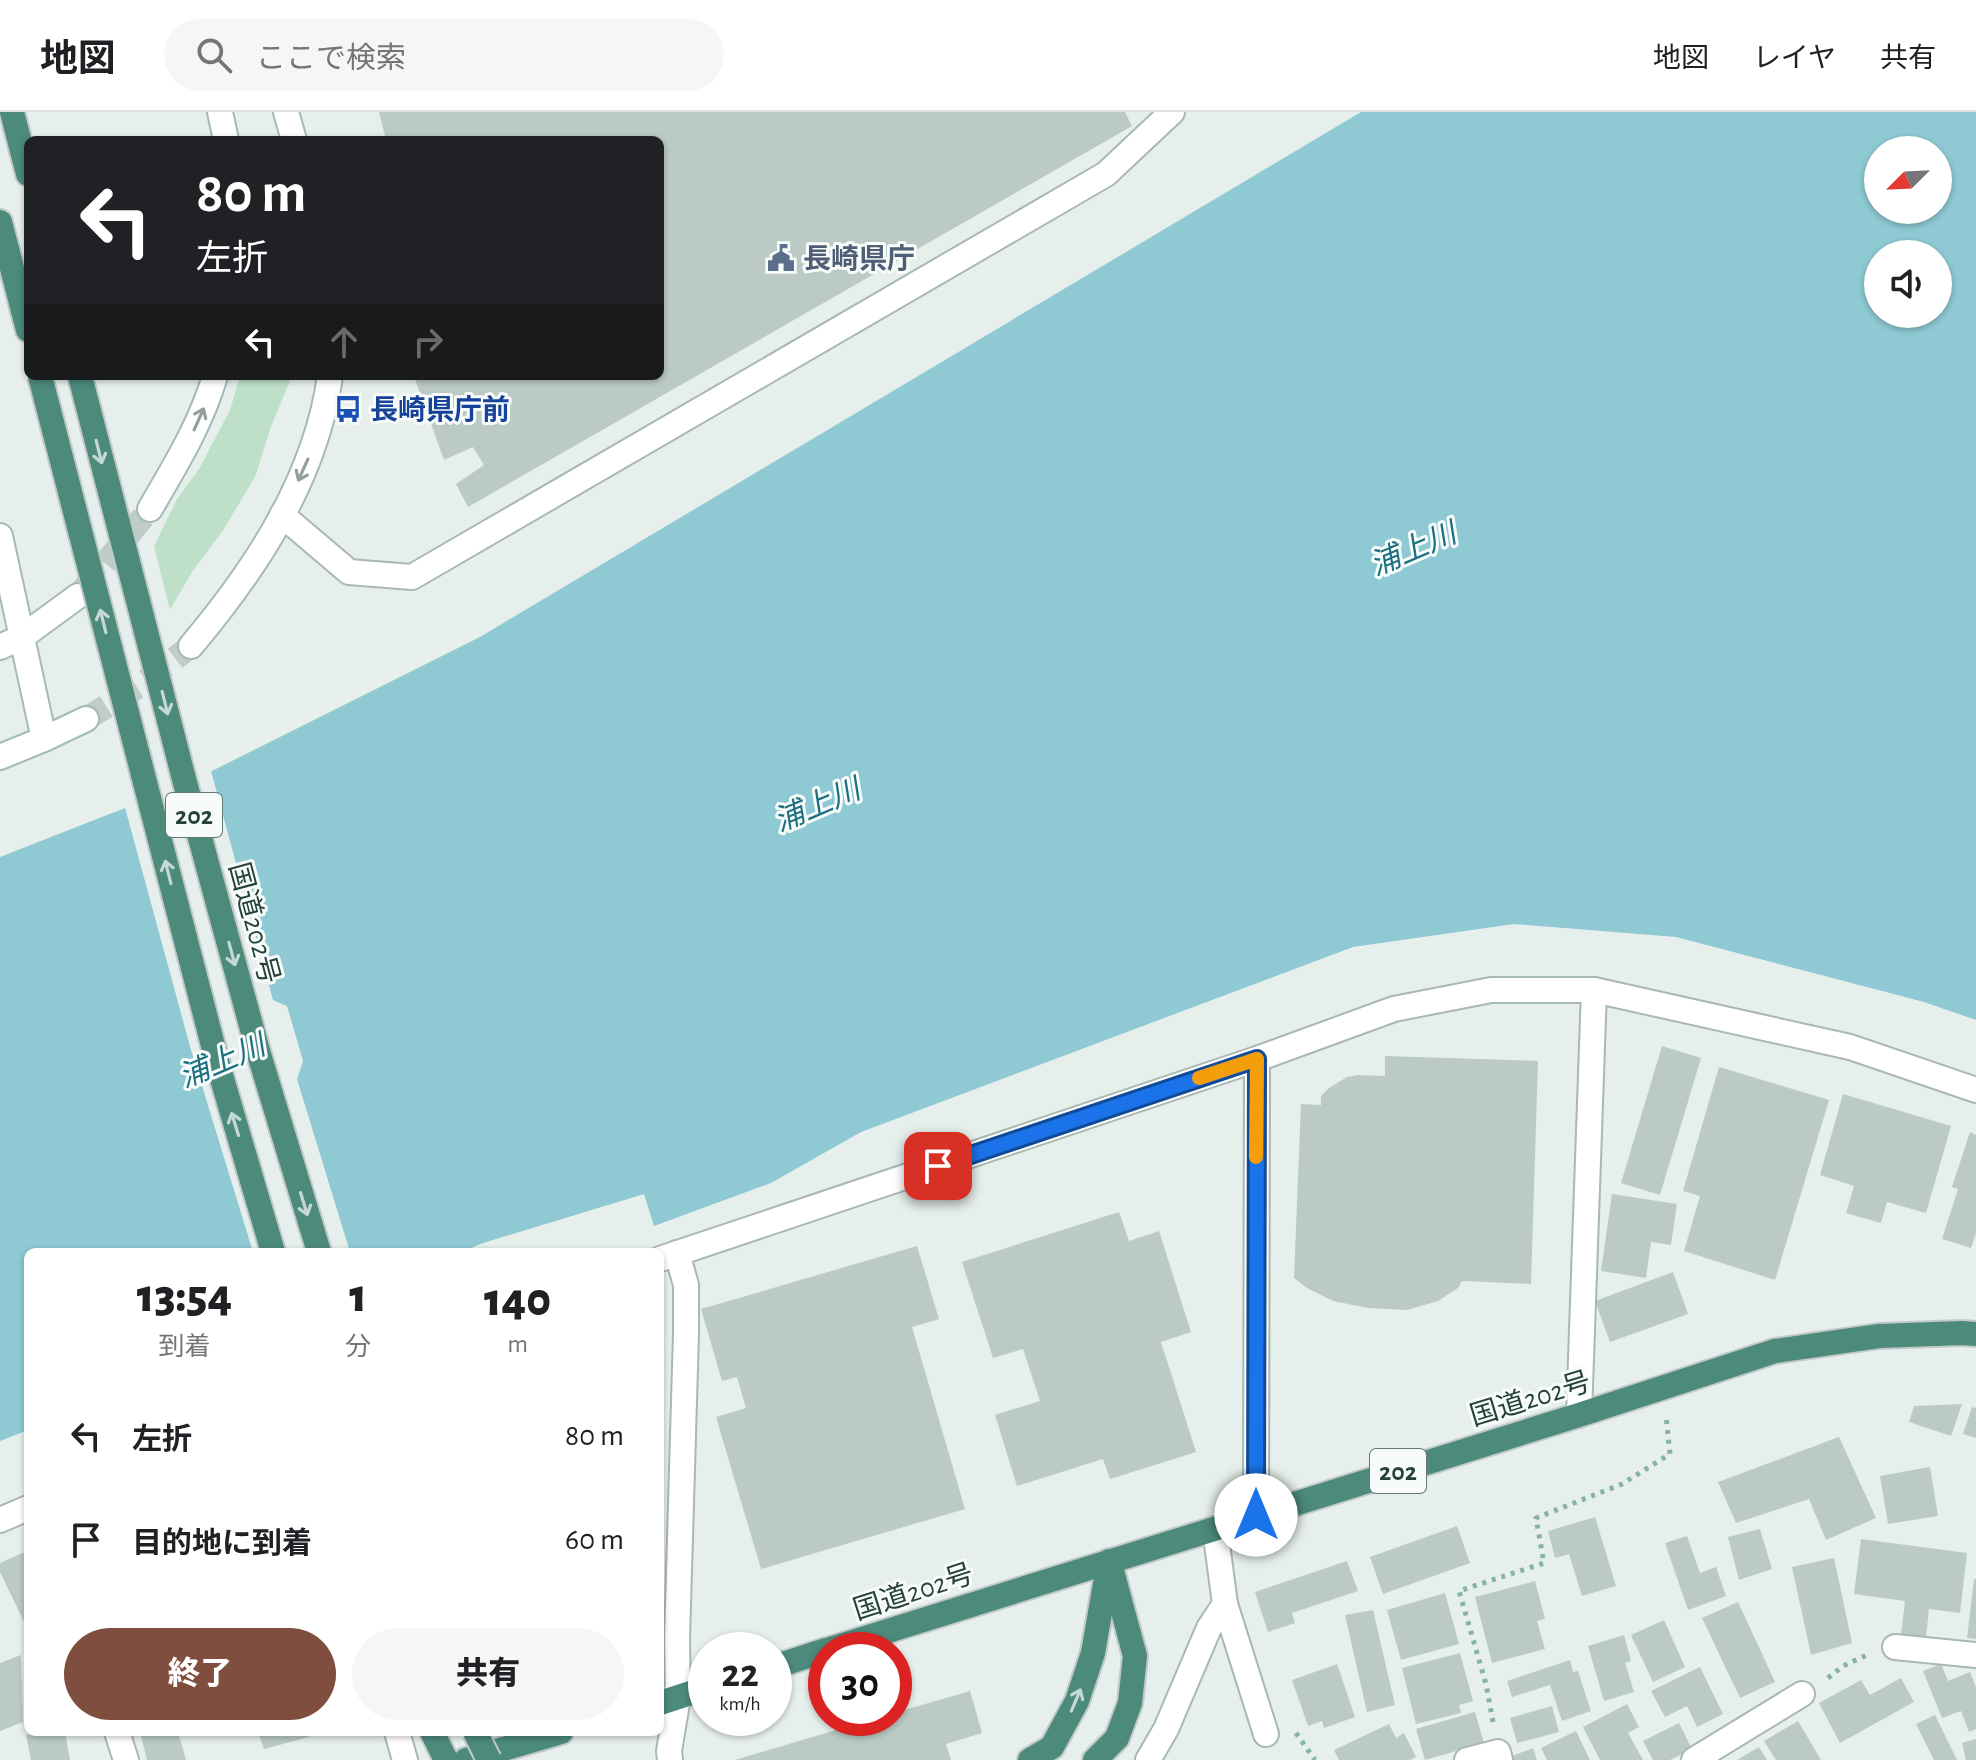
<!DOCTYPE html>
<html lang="ja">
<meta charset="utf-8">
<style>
body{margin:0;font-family:"Alegreya Sans","Noto Sans JP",sans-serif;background:#f6f6f6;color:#202124;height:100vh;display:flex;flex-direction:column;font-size:30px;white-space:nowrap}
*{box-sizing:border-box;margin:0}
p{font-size:26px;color:#757577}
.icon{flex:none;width:44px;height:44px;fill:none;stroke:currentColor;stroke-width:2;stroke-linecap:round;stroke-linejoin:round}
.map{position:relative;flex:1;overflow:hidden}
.side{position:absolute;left:24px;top:1136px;width:640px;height:488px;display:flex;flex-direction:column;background:#fff;border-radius:12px;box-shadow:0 2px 6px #0004}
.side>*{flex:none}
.hud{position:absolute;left:24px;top:24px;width:640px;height:244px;border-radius:12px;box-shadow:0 2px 6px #0004;background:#202124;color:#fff;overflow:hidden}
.needle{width:52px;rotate:246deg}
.tools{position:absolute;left:1864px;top:24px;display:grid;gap:16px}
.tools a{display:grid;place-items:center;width:88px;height:88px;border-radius:50%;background:#fff;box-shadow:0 2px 6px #0004;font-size:40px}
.speed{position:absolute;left:688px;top:1520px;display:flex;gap:16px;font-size:40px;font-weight:700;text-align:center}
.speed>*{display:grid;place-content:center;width:104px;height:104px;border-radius:50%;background:#fff;box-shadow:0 2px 6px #0004;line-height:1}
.speed small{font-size:20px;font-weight:400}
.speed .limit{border:12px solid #d22;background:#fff;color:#111}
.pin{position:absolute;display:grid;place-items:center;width:68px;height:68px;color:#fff;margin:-34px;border-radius:16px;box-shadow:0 4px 12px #0006}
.me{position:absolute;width:88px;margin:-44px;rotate:0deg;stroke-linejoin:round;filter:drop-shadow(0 0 6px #0008)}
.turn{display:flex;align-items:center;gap:28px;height:168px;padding:0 40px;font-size:36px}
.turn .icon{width:104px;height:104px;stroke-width:2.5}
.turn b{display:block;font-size:56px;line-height:68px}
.lanes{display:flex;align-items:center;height:76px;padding:0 40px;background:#0003;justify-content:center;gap:40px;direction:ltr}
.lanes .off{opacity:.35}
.eta{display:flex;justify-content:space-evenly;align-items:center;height:136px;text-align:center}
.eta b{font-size:48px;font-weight:800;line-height:56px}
.cta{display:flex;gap:16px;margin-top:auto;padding:16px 40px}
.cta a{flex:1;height:92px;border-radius:48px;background:#7f4e3f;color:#fff;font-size:32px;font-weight:800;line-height:92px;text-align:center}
.cta a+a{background:#f6f6f6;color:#202124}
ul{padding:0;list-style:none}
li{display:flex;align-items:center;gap:24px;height:104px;padding:0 40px}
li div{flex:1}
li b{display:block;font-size:30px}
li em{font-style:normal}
header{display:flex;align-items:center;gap:48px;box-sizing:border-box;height:112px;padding:0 40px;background:#fff;border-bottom:2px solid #e0e0e0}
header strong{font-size:38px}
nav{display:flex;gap:44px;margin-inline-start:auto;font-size:28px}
.search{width:560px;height:72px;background:#f6f6f6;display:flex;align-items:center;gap:20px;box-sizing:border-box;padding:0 28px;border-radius:44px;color:#757577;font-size:30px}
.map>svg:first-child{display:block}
.green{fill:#bfe0c8}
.water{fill:#8ec9d4;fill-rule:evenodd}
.pier{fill:#e6efeb}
.building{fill:#bbcac4}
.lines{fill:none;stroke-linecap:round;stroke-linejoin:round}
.secondary-tunnel{stroke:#bfccc8;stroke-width:24;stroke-dasharray:24 12;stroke-linecap:butt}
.minor-casing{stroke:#a8b8b2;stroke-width:28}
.tertiary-casing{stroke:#a8b8b2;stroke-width:28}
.secondary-casing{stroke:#a4bbb3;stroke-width:28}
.trunk-casing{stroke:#c2cac8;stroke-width:28}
.path{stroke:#86b3a5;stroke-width:5;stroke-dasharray:4 6;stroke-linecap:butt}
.minor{stroke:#fff;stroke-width:24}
.tertiary{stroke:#fff;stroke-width:24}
.secondary{stroke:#fff;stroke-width:24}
.trunk{stroke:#4c8a7c;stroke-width:24}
.trunk-bridge-casing{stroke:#c2cac8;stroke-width:28;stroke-linecap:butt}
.trunk-bridge{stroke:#4c8a7c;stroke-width:24}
.oneway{stroke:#92a09c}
.oneway2{stroke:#c4d9d4}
.route-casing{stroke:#114b97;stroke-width:20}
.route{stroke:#1a73e8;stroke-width:14}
.slow{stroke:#f59e0b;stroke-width:14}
.labels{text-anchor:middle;stroke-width:6;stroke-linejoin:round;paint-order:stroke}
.shield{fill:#f7fbf9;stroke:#637a73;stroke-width:2}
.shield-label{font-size:26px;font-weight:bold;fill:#24423a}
.service-label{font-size:28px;font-weight:bold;fill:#4e5e75;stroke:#f7fbf9;text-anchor:start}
.transit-label{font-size:28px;font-weight:bold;fill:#164399;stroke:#f7fbf9;text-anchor:start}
.street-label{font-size:28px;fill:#24423a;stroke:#f7fbf9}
.water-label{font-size:30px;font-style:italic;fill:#1c6f80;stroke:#f7fbf9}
</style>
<header>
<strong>地図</strong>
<div class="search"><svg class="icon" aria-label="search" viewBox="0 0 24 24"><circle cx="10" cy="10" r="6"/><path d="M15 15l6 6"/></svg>ここで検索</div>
<nav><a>地図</a><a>レイヤ</a><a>共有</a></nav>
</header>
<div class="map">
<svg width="1976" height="1648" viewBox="0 0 1976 1648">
<rect width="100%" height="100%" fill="#e6efeb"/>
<polygon class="green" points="240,264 292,264 270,317 256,363 224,417 192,460 170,498 154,434 177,387 199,357 230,298"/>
<path class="water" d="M1361,0h615v908l-52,-18 -248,-65 -162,-13 -161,23 -492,185 -90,51 -117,43 -10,-32 -164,50 -17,8h-435v178l-28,11v-584l125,-49 23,-13 36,-16 28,-8 268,-134zM1878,38h60v60h-60zM1878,142h60v60h-60z"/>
<polygon class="pier" points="210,655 273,888 287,894 303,949 297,967 350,1140 253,1140 191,938 124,692 147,679 168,673 183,663"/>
<g class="building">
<polygon points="379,0 1125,0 1132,14 468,395 456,372 484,353 473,335 444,348 414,264 660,264 660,28 386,28"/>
<polygon points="1662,934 1701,946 1660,1083 1621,1071"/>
<polygon points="1385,944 1538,949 1531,1172 1462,1169 1458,1176 1438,1189 1407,1198 1368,1196 1333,1189 1307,1176 1294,1166 1301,992 1321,993 1321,984 1329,976 1347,965 1358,963 1385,964"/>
<polygon points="1719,955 1829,988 1775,1168 1684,1139 1700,1084 1683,1079"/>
<polygon points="1843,982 1951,1014 1926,1101 1887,1090 1881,1111 1846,1101 1854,1074 1820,1063"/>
<polygon points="1970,1020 1976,1023 1976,1121 1971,1136 1942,1127 1958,1077 1952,1075"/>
<polygon points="1612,1082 1677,1092 1671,1133 1651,1130 1646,1166 1601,1159"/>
<polygon points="1119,1100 1129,1129 1159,1119 1191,1220 1161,1230 1196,1340 1110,1367 1103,1347 1017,1374 995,1303 1040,1289 1023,1237 993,1246 962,1150"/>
<polygon points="917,1134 939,1207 912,1215 965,1397 761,1457 716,1305 746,1296 737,1265 722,1269 701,1197"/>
<polygon points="1673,1160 1688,1202 1610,1230 1595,1189"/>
<polygon points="1962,1292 1951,1324 1909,1310 1914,1294"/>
<polygon points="1972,1295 1976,1296 1976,1326 1963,1322"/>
<polygon points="1839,1325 1876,1406 1826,1428 1809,1387 1736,1411 1718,1370"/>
<polygon points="1930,1355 1938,1404 1888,1412 1880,1364"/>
<polygon points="1595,1405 1616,1474 1582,1484 1569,1442 1555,1446 1548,1419"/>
<polygon points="1457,1414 1470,1451 1383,1482 1370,1445"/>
<polygon points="1760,1417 1772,1457 1739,1468 1728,1425"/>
<polygon points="1687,1424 1700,1461 1716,1455 1726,1484 1688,1498 1665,1431"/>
<polygon points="1861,1427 1967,1441 1960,1501 1929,1497 1926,1525 1901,1522 1905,1489 1854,1482"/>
<polygon points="25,1440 28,1446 28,1518 0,1460 0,1451"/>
<polygon points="1834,1446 1852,1531 1811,1543 1792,1455"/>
<polygon points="1347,1449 1358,1479 1292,1501 1295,1511 1268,1520 1255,1480"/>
<polygon points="1974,1467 1976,1467 1976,1527 1967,1526"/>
<polygon points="1535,1469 1545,1507 1537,1509 1545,1537 1492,1551 1475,1485"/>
<polygon points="1445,1481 1459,1532 1401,1548 1387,1498"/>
<polygon points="1738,1490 1775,1570 1740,1586 1702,1506"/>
<polygon points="1373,1498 1395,1593 1367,1600 1345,1503"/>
<polygon points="1664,1508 1685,1555 1653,1570 1631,1523"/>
<polygon points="1624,1523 1631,1549 1625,1551 1634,1580 1604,1589 1588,1534"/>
<polygon points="1460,1541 1473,1589 1459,1593 1461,1601 1416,1612 1402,1556"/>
<polygon points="21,1543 23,1610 0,1619 0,1551"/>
<polygon points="1570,1548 1573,1560 1578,1559 1591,1599 1562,1609 1550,1573 1512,1585 1507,1569"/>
<polygon points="1337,1552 1355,1605 1324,1616 1322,1609 1308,1614 1292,1568"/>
<polygon points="1941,1552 1948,1569 1970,1560 1976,1575 1976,1617 1969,1620 1961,1599 1942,1606 1923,1559"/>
<polygon points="1700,1555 1723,1602 1697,1615 1687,1594 1665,1605 1651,1579"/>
<polygon points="1901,1566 1914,1590 1840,1631 1819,1591 1861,1568 1870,1583"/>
<polygon points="970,1579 982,1621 946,1632 951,1648 735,1648 876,1606 894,1606 894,1601"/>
<polygon points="1627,1592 1639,1615 1628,1621 1643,1648 1600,1648 1583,1615"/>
<polygon points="1552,1594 1559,1620 1517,1631 1510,1606"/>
<polygon points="1475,1600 1484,1631 1425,1648 1416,1617"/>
<polygon points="1935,1603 1957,1648 1934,1648 1916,1612"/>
<polygon points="1798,1609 1821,1648 1776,1648 1764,1629"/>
<polygon points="1679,1611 1692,1637 1670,1648 1653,1648 1643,1629"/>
<polygon points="1389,1612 1396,1626 1404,1621 1416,1645 1410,1648 1339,1648 1334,1638"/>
<polygon points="1576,1619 1590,1648 1547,1648 1541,1636"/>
<polygon points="41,1620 65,1620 70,1648 31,1648 26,1623"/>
<polygon points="140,1620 178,1620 186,1648 147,1648"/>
<polygon points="258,1620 307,1620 309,1625 264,1637"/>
<polygon points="1976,1627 1976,1648 1966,1648 1962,1631"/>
<polygon points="1759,1635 1767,1648 1737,1648"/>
<polygon points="1533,1636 1537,1648 1514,1648 1512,1644"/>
</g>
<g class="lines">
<g class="secondary-tunnel">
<polyline points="82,479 150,397"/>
<polyline points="86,607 139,574 191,534"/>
</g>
<g class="minor-casing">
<g id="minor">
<polyline points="1579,1303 1594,878"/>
<polyline points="1256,1403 1257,947"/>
<polyline points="1225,1492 1266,1622"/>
<polyline points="1895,1535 1976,1543"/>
<polyline points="117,1620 126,1648"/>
<polyline points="397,1620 405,1648"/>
<polyline points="670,1648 669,1639 678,1585 677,1527 686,1221 686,1173 677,1141"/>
<polyline points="1148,1648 1166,1617 1209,1516 1225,1492 1215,1417"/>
<polyline points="1467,1648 1498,1640 1500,1648"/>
<polyline points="1694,1648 1802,1582"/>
</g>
</g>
<g class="tertiary-casing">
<g id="tertiary">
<polyline points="282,403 349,460 412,465 1106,62 1172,0"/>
<polyline points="660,1147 1257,947 1394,897 1491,878 1594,878 1850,935 1976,978"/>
<polyline points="0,1408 28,1396"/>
</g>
</g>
<g class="secondary-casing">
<g id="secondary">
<polyline points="220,0 226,28"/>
<polyline points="286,0 294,28"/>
<path d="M150,397c25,-43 51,-85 65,-133"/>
<polyline points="0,424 44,627"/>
<path d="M191,534c65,-77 125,-168 139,-270"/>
<polyline points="0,535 22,525 78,484"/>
<polyline points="0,645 44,627 86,607"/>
</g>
</g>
<g class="trunk-casing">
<g id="trunk">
<polyline points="12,0 28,62"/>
<polyline points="0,110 28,218"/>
<polyline points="827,1538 1579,1303 1775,1239 1879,1224 1962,1221 1976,1222"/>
<polyline points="774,1555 826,1538"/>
<polyline points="660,1591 706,1576"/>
<polyline points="432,1620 446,1648"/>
<polyline points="466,1648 561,1620"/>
<polyline points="1030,1648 1052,1635 1077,1589 1093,1541 1109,1449"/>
<polyline points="1095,1648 1117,1626 1130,1591 1135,1544 1111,1455"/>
</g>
</g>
<g class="path">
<polyline points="1828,1566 1843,1554 1867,1543"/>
<polyline points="1493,1610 1486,1572 1459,1479 1544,1451 1536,1406 1622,1372 1670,1342 1666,1304"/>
<polyline points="1296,1621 1315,1648"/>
</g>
<use href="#minor" class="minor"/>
<use href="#tertiary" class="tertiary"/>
<use href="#secondary" class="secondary"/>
<use href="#trunk" class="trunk"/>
<g class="trunk-bridge-casing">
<g id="trunk-bridge">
<polyline points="40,264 218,953 273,1140"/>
<polyline points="80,264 184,667 258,939 319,1140"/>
<polyline points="475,1620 489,1648"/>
</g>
</g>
<use href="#trunk-bridge" class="trunk-bridge"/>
</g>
<defs><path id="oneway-shaft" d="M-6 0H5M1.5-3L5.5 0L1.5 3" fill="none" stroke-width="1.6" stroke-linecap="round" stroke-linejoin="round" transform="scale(2)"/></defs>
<g class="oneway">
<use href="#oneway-shaft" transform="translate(199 307) rotate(-66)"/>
<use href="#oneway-shaft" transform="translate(303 358) rotate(114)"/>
</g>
<g class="oneway2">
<use href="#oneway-shaft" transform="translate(99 340) rotate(76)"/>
<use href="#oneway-shaft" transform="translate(103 509) rotate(-104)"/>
<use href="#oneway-shaft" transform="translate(165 591) rotate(76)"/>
<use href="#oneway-shaft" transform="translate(168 760) rotate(-104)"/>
<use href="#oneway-shaft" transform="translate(232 842) rotate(75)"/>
<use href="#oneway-shaft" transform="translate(235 1012) rotate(-107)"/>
<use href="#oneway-shaft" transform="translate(304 1092) rotate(73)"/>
<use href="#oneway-shaft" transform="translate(1076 1588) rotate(-67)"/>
</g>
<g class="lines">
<g class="route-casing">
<polyline id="route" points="938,1054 1257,947 1256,1403"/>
</g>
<use href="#route" class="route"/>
<polyline class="slow" points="1199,966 1257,947 1256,1045"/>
</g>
<defs>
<g id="civic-bare" transform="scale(2.16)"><path d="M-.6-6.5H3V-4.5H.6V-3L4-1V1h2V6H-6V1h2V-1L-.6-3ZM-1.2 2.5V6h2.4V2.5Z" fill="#5c6f8a" stroke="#f7fbf9" stroke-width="2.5" paint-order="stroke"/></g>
<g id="bus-bare" transform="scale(2.16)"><path d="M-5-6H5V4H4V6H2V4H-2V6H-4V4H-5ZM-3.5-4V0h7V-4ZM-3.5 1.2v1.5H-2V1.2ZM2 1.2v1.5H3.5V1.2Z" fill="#1a4fb4" stroke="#f7fbf9" stroke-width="2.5" paint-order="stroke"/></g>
</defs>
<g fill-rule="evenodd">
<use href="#civic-bare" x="781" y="146"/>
<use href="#bus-bare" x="348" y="297"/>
</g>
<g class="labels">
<g class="shield">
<rect x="166" y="681" width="56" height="44" rx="6"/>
<rect x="1370" y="1337" width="56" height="44" rx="6"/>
</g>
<g class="shield-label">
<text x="194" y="712">202</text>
<text x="1398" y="1368">202</text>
</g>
<g class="service-label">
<text x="803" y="156">長崎県庁</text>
</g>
<g class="transit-label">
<text x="370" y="307">長崎県庁前</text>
</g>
<g class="street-label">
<text transform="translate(255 811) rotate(75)" y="10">国道202号</text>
<text transform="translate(1530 1286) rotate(-17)" y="10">国道202号</text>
<text transform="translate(913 1479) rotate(-18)" y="10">国道202号</text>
</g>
<g class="water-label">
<text transform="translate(1413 437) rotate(-23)" y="10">浦上川</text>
<text transform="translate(817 693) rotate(-23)" y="10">浦上川</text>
<text transform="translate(222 949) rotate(-23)" y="10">浦上川</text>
</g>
</g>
</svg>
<div class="tools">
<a><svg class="needle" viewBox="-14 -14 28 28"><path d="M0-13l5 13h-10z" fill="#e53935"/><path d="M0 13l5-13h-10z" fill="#757577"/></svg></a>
<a><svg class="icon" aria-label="sound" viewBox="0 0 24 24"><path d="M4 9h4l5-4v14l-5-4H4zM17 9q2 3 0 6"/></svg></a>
</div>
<div class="speed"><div>22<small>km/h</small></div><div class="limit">30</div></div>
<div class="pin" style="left:938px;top:1054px;background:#d93025"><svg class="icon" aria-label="arrive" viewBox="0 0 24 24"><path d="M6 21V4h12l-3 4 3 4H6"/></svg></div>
<svg class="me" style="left:1256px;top:1403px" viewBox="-20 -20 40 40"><circle r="19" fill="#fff"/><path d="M0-13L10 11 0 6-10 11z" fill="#1a73e8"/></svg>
<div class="hud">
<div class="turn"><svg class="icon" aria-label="left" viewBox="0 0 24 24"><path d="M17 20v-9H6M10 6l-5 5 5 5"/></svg><div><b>80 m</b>左折</div></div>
<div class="lanes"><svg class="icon" aria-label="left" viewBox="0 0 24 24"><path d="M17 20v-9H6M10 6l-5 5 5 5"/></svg><svg class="icon off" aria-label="ahead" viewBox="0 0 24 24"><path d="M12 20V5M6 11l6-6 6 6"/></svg><svg class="icon off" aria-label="right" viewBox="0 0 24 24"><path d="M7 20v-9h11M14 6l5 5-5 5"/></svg></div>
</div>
<section class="side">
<div class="eta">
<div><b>13:54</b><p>到着</p></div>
<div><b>1</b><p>分</p></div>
<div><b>140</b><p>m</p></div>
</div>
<ul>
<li><svg class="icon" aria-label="left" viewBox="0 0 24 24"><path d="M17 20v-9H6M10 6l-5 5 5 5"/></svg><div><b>左折</b></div><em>80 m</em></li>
<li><svg class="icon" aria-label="arrive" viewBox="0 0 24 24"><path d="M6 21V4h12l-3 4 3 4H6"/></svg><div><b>目的地に到着</b></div><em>60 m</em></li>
</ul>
<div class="cta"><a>終了</a><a>共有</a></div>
</section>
</div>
